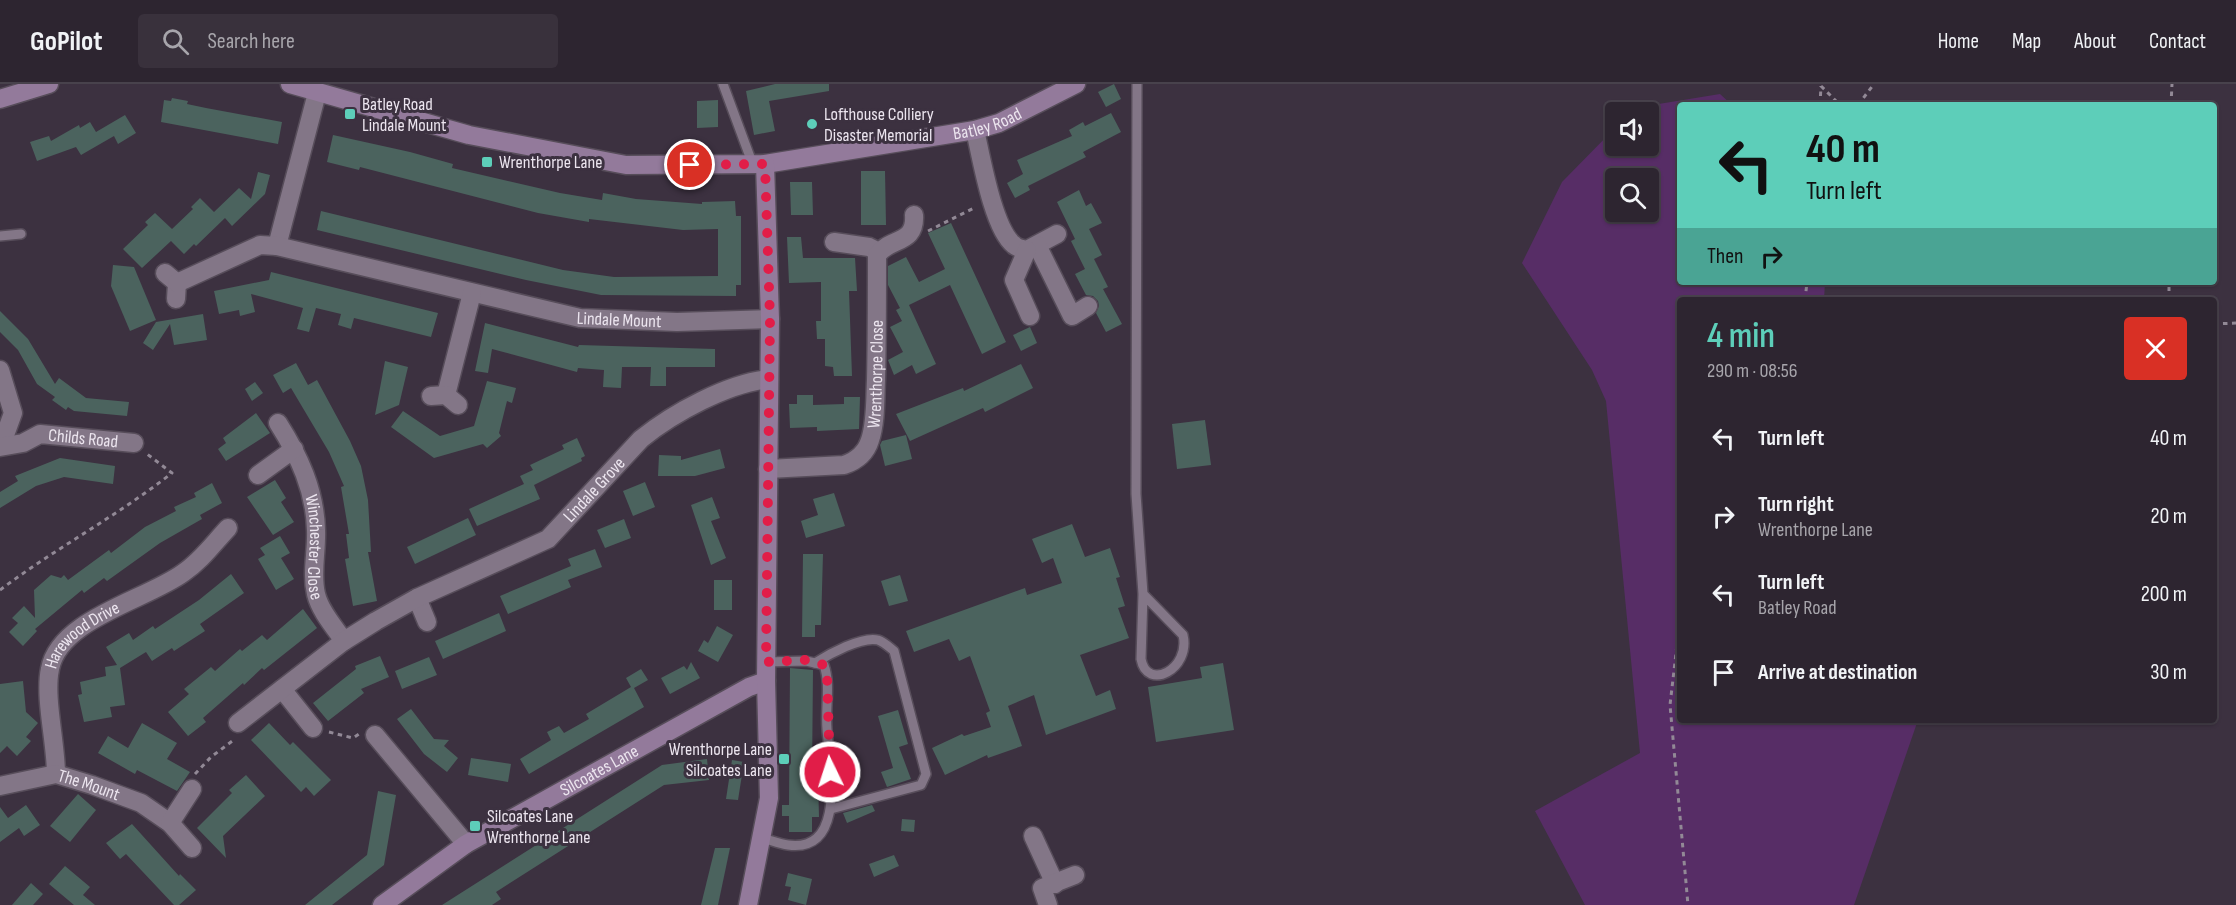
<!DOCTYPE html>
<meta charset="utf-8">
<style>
body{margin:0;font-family:"Sofia Sans Condensed",sans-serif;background:#39313c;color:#f1f3f6;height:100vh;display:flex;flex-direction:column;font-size:22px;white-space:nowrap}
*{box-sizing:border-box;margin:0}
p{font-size:20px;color:#a7a5ab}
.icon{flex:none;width:33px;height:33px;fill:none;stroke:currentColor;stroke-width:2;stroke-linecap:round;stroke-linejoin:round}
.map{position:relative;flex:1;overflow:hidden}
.panel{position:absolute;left:1677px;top:213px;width:540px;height:426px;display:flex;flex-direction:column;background:#2d2530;border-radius:6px;box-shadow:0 2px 4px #0004,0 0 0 2px #48424c}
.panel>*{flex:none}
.hud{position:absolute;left:1677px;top:18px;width:540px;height:183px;border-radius:6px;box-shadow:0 2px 4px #0004,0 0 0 2px #48424c;background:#5dceb9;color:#111;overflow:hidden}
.buttons{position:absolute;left:1605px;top:18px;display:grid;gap:12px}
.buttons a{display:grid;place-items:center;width:54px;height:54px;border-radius:6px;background:#2d2530;box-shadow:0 2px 4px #0004,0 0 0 2px #48424c;font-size:30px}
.pin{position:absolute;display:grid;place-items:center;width:51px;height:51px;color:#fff;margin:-26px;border:3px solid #fff;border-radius:50%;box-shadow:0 2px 6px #0007}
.me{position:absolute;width:66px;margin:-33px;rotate:356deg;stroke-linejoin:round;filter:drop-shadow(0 0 4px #0008)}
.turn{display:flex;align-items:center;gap:21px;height:126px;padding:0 30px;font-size:27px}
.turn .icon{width:78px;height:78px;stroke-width:2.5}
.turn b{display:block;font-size:42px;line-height:51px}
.then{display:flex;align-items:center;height:57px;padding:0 30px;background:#0003;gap:12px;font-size:22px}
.round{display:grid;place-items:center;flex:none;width:63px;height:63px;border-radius:6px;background:#39313c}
.head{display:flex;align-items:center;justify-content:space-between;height:102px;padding:0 30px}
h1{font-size:36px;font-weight:600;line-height:45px;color:#5dceb9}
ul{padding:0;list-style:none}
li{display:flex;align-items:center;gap:18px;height:78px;padding:0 30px}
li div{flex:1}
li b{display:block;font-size:22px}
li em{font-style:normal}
header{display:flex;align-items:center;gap:36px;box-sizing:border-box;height:84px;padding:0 30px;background:#2d2530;border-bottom:2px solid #48424c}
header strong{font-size:28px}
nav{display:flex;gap:33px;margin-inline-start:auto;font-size:21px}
.search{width:420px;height:54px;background:#39313c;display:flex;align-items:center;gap:15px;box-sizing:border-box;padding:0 21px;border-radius:6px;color:#a7a5ab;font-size:22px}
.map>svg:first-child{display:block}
.green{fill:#572d66;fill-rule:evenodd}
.building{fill:#4b635e}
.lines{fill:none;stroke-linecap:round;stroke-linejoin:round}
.lane-casing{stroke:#574d5a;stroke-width:12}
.street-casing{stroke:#574d5a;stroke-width:21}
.secondary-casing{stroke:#574d5a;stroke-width:21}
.path{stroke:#928996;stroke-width:3;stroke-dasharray:4.5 4.5;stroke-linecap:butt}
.lane{stroke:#837687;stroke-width:9}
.street{stroke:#837687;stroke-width:18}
.secondary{stroke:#937a9b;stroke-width:18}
.route{stroke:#e11d48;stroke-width:10;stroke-dasharray:0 18}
.poi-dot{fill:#5dceb9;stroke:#3c3140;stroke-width:2}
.labels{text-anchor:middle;stroke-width:6;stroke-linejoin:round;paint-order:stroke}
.poi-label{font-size:18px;fill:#ece5ef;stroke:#3c3140;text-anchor:start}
.street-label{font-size:18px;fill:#ece5ef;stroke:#3c3140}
</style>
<header>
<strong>GoPilot</strong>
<div class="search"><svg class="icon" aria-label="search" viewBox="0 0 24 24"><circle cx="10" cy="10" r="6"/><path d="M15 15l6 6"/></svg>Search here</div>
<nav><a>Home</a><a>Map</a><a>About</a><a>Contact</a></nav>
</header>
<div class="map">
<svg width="2236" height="821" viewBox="0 0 2236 821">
<rect width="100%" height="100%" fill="#3c3140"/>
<path class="green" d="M1720,10l12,11h-52v177h145l-1,18h-144v420h238l-64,185h-269l-50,-94 105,-58 -34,-352 -14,-31 -70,-107 40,-81 53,-54 1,18h32v-34h-18l4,-4zM1616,94h32v34h-32z"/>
<g class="building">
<polygon points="775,0 829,0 829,7 769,17 775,47 754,51 746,7"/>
<polygon points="1114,0 1121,15 1106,23 1098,8"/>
<polygon points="172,14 188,17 187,20 206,24 282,38 278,60 161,38 164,16 171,17"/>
<polygon points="718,16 718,43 697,44 697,17"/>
<polygon points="1111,29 1121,48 1083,68 1086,73 1028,102 1030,106 1015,114 1007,99 1023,90 1017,76 1072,52 1069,46 1083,38 1085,42"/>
<polygon points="125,31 136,49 118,60 114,52 81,71 76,63 37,77 30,58 49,52 51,57 79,41 80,44 90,38 96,48"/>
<polygon points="333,51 410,68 453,80 452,84 560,109 602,116 603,109 636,115 702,120 702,118 735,117 736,132 741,132 741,201 736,201 736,212 601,211 526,196 317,146 321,127 563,186 614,193 718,192 718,145 683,146 589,135 589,138 538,129 360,83 359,86 327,78"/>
<polygon points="861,87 885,87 886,141 861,141"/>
<polygon points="258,88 270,91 265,110 232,142 225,134 196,162 194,160 184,170 171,157 142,184 123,165 148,141 145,138 155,129 172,145 193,125 191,123 200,114 214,128 239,104 251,115"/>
<polygon points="790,98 812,98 813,131 791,131"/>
<polygon points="1079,106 1086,122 1091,119 1102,139 1089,145 1102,171 1094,175 1108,203 1103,205 1122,240 1106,248 1096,229 1099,222 1098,217 1093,212 1086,211 1075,190 1085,185 1071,157 1075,155 1057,118"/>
<polygon points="951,139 1006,258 982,270 950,201 909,221 936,280 916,290 912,281 894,291 888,276 903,268 890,243 902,237 896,226 900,224 888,201 888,182 906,173 919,198 945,185 928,149"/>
<polygon points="787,153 801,153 803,174 855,174 857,207 849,207 852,292 834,292 833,283 825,282 825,255 817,255 816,237 821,237 821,198 789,199"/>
<polygon points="113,181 134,183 156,236 130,247 111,202"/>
<polygon points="271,188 438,229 431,253 354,234 351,245 338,241 341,230 316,224 309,248 297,245 303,224 251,210 255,228 240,232 239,226 219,230 214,207 269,196"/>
<polygon points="0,227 28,255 55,300 59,294 86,314 129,318 127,332 74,327 68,323 66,326 52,316 55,313 37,300 18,266 0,248"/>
<polygon points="203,230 207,256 174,261 170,240 153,266 143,259 156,238"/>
<polygon points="485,239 578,263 579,261 715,265 715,283 666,283 666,302 650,302 651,283 622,283 621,304 603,303 604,286 578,284 577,288 492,265 488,289 475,287"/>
<polygon points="1030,243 1037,259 1021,267 1013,251"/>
<polygon points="385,277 408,283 399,321 375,331"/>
<polygon points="296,279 308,301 317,296 350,357 361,382 368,416 371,468 368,468 377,517 353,522 345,475 349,474 346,450 349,450 341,403 344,402 329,368 291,304 283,309 273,291"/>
<polygon points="1021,280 1033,304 985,328 983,324 910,357 896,330 963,304 964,307"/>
<polygon points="487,297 516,304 512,319 507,317 499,349 501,352 487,364 483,360 434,374 391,343 403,327 440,352 474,342"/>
<polygon points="255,298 263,309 252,317 245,305"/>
<polygon points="797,311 813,311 813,321 844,320 844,313 860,313 859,345 817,347 817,343 790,344 789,320 797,320"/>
<polygon points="256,329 270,349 226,377 218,365 226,359 223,354"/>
<polygon points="1205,336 1211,381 1177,385 1172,340"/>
<polygon points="906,351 912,375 885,382 880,361 882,357"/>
<polygon points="577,354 585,372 581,374 582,377 534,401 540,415 477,442 469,425 524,400 520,392 533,386 530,381 564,365 562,361"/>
<polygon points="720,365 725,384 695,392 658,392 659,371 681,372 681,376"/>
<polygon points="60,374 115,382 113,400 64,393 36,402 0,424 0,408 18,397 15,392"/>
<polygon points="275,396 286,414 281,418 294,438 273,451 247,413"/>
<polygon points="645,398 655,423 633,432 623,407"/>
<polygon points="212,399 222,419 200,431 202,435 160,459 107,497 104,494 84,509 82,506 35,545 37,547 23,562 9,548 18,539 12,534 24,522 35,534 34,506 51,491 61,494 64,491 68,496 109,466 111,469 145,443 176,427 174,423 196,413 194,409"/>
<polygon points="834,409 845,442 806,454 801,437 818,431 813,415"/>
<polygon points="712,413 720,434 711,437 726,474 711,481 691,421"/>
<polygon points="468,434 476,451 415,480 407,463"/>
<polygon points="624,435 631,454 605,464 597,446"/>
<polygon points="1072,440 1085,473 1110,464 1120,493 1116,494 1125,522 1118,524 1129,554 1080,571 1096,612 1110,606 1116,625 1046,651 1034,611 1008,622 1022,662 988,674 987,671 945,691 932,664 962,650 964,652 991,643 986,629 990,627 970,572 959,577 949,555 914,568 906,547 1025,504 1027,511 1062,499 1053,474 1042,479 1032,455"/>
<polygon points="280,452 290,469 281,474 294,495 276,506 258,475 265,471 260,464"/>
<polygon points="595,465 602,483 568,496 571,503 508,530 500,512 571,482 568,475"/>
<polygon points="803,470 823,470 821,541 815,541 815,553 802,553"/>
<polygon points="231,490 244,509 200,540 205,547 174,567 172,564 152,577 146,568 120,584 125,621 110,623 112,633 84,638 78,611 82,610 80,598 106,592 105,583 117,581 106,563 129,549 133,556 153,542 155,545 199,516"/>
<polygon points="900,491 908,517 889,522 881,497"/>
<rect x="714" y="496" width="18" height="30"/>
<polygon points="303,525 317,544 264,586 262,584 244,601 243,599 203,634 206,638 188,652 168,628 189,610 184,605 211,583 215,587 240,565 242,567 262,551 267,556"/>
<polygon points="499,529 506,547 443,575 435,557"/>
<polygon points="717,542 733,551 718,578 698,567 704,556 708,559"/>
<polygon points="380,572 389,593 361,605 364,609 328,637 313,619 356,585 355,582"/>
<polygon points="429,573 437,591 402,605 395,587"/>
<polygon points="691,578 700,594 670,610 661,594 684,582 687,586"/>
<polygon points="1223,579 1234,646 1156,658 1148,603 1202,594 1200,583"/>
<polygon points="790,584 813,586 812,693 818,694 819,733 812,733 812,748 789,748 789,732 782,732 782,721 789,721"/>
<polygon points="641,585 648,596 634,604 644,623 529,690 520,675 551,656 547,648 559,642 564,649 589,635 586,630 631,603 626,594"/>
<polygon points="23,597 26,628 38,639 26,653 31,657 17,672 7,662 0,669 0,600"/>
<polygon points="411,625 434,655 449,656 444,662 458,674 447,688 424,670 397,635"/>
<polygon points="898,626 908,660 899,663 911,695 887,703 881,688 893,684 878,632"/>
<polygon points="142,639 177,659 167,675 190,688 177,707 137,686 135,690 98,669 108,652 128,664"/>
<polygon points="269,639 290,661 293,658 331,696 314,712 306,703 301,708 251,656"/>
<polygon points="471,674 511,680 508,698 468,691"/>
<polygon points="707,675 709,696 664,701 496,808 501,815 492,821 442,821 662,681"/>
<polygon points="732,676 744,678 738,716 726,715"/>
<polygon points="246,691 265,712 223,752 226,774 197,744 232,709 229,706"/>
<polygon points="378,707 396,711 384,781 332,821 305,821 367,771"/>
<polygon points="78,710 96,726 70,758 50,742"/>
<polygon points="26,721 40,741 24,752 19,744 0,758 0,723 8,734"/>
<polygon points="872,721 875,727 847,739 843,729"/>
<polygon points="902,735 915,736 914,748 901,747"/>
<polygon points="132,740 179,792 180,790 196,806 179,821 174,821 126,770 120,775 106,759"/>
<polygon points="715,764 730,764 718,821 701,821"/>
<polygon points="894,771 899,782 874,793 869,780"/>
<polygon points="65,782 90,803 83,811 95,821 74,821 49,800"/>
<polygon points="788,789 812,795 806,821 788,816 791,803 785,802"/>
<polygon points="31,799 43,810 33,821 12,821"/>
</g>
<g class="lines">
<g class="lane-casing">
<g id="lane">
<polyline points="723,0 753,81"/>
<path d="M1137,0l-1,410 7,100 -2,65c6,33 50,10 42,-24l-40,-41"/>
<polyline points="0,152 21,150"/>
<path d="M815,579c14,-9 47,-27 63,-23 6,2 11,7 16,11l32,123 -5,11 -90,24"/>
<path d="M762,754c8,2 18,6 26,7 60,8 41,-82 39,-116 -2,-21 4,-44 -3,-64l-18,-4 -40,1"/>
</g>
</g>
<g class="street-casing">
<g id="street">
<path d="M975,46c6,26 18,99 39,115 3,3 9,4 13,5l30,-16"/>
<polyline points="834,158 869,163 879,168"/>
<polyline points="1037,161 1072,232 1088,222"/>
<polyline points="277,162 317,9"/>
<polyline points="1027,166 1014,196 1030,232"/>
<polyline points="165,189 177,199 176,215"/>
<path id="s1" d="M177,199l83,-38 17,1 303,72 97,4 93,-3"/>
<polyline points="0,286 13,329 1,362"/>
<polyline points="446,311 472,209"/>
<polyline points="431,312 446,311 458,321"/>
<path id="s2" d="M278,339c21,33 37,67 38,107 1,21 -5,43 0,64 4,17 19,34 28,47"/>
<path id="s3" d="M0,363l23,-4 17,-9 94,9"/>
<path id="s4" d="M768,385l76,-4c12,-4 22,-12 26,-25 6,-18 5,-40 6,-60 1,-42 1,-83 1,-125 13,-18 39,-10 37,-40"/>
<polyline points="258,391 294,365"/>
<polyline points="417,514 427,538"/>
<polyline points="282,605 313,644"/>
<path id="s5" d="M238,639l106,-82 32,-20 41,-23 131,-59 93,-100c32,-26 87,-56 128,-60"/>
<polyline points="375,651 466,760"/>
<path id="s6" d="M56,690c0,-31 -12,-77 -6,-105 9,-50 96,-69 133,-96 18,-12 30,-29 45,-45"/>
<path id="s7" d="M0,702l56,-12 36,11 49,18 29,20 22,25"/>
<polyline points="170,739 192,705"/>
<polyline points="1033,752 1055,800"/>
<polyline points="1048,821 1042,804 1075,791"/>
</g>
</g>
<g class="secondary-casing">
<g id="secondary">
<path id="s8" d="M290,0l179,51 157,30 139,-1 210,-34 24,-7 77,-39"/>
<polyline points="0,15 49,0"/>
<path id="s9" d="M382,821l84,-61 283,-157 17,-6"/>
<polyline points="748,821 769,714 766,597 770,235 765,80"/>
</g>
</g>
<g class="path">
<polyline points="1821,2 1840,21"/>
<polyline points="1820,21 1821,2"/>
<polyline points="1858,21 1874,0"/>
<polyline points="2171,21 2172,0"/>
<polyline points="928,147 976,123"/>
<polyline points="1805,216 1807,198"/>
<polyline points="2169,216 2169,198"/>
<polyline points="2214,240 2236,239"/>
<path d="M0,506c56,-42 117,-74 172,-117l-25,-19"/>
<polyline points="1680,535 1670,621 1688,821"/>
<polyline points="329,648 353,654 359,650"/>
<polyline points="195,690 211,673 235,655"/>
</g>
<use href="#lane" class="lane"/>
<use href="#street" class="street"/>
<use href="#secondary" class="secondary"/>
</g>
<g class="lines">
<polyline class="route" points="690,81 765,80 770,235 766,578 806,576 824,581 827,590 830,688"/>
</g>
<g class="poi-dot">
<rect x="344" y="24" width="12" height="12" rx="3"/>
<circle cx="812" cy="40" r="6"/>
<rect x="481" y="72" width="12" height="12" rx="3"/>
<rect x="778" y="669" width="12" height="12" rx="3"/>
<rect x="469" y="736" width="12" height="12" rx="3"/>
</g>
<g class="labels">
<g class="poi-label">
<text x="362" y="26">Batley Road<tspan x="362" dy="21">Lindale Mount</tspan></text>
<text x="824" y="36">Lofthouse Colliery<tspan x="824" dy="21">Disaster Memorial</tspan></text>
<text x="499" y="84">Wrenthorpe Lane</text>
<text x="772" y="671" text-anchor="end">Wrenthorpe Lane<tspan x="772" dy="21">Silcoates Lane</tspan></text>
<text x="487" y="738">Silcoates Lane<tspan x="487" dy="21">Wrenthorpe Lane</tspan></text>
</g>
<g class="street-label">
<text dy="6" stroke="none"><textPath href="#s8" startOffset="711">Batley Road</textPath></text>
<text dy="6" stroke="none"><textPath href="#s1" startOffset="459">Lindale Mount</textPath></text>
<text dy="6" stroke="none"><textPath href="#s4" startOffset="180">Wrenthorpe Close</textPath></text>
<text dy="6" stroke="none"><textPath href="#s3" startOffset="86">Childs Road</textPath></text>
<text dy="6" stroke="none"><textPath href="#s5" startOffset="430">Lindale Grove</textPath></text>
<text dy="6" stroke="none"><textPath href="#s2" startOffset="132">Winchester Close</textPath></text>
<text dy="6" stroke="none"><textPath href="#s6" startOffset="154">Harewood Drive</textPath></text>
<text dy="6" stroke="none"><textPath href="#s9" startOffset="256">Silcoates Lane</textPath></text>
<text dy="6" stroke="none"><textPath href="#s7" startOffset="92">The Mount</textPath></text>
</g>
</g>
</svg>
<div class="buttons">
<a><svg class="icon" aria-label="sound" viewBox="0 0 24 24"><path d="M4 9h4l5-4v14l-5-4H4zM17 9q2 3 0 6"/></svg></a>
<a><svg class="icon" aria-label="search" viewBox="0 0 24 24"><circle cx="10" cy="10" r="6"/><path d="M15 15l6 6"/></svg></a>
</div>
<div class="pin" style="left:690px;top:81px;background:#d93025"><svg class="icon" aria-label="arrive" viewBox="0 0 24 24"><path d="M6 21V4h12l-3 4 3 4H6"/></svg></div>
<svg class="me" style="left:830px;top:688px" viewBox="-20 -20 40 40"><circle r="17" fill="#e11d48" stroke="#fff" stroke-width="3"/><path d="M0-11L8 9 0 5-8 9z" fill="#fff"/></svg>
<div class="hud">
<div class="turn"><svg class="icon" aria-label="left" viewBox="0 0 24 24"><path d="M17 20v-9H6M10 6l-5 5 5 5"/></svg><div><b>40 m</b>Turn left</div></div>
<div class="then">Then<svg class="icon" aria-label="right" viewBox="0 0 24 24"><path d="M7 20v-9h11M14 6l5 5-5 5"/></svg></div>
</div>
<section class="panel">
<div class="head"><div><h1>4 min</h1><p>290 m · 08:56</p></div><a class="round" style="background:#d93025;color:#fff"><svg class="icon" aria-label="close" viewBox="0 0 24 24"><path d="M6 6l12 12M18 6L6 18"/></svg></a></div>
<ul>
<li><svg class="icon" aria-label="left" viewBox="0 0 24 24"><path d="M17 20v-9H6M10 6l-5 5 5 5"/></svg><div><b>Turn left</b></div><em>40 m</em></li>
<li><svg class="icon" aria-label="right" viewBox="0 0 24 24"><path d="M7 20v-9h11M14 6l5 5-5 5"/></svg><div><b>Turn right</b><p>Wrenthorpe Lane</p></div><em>20 m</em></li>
<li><svg class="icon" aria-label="left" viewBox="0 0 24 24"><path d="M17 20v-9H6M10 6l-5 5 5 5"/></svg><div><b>Turn left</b><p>Batley Road</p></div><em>200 m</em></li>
<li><svg class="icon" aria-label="arrive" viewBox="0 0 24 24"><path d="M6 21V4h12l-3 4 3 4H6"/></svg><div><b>Arrive at destination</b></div><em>30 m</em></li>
</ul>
</section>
</div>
